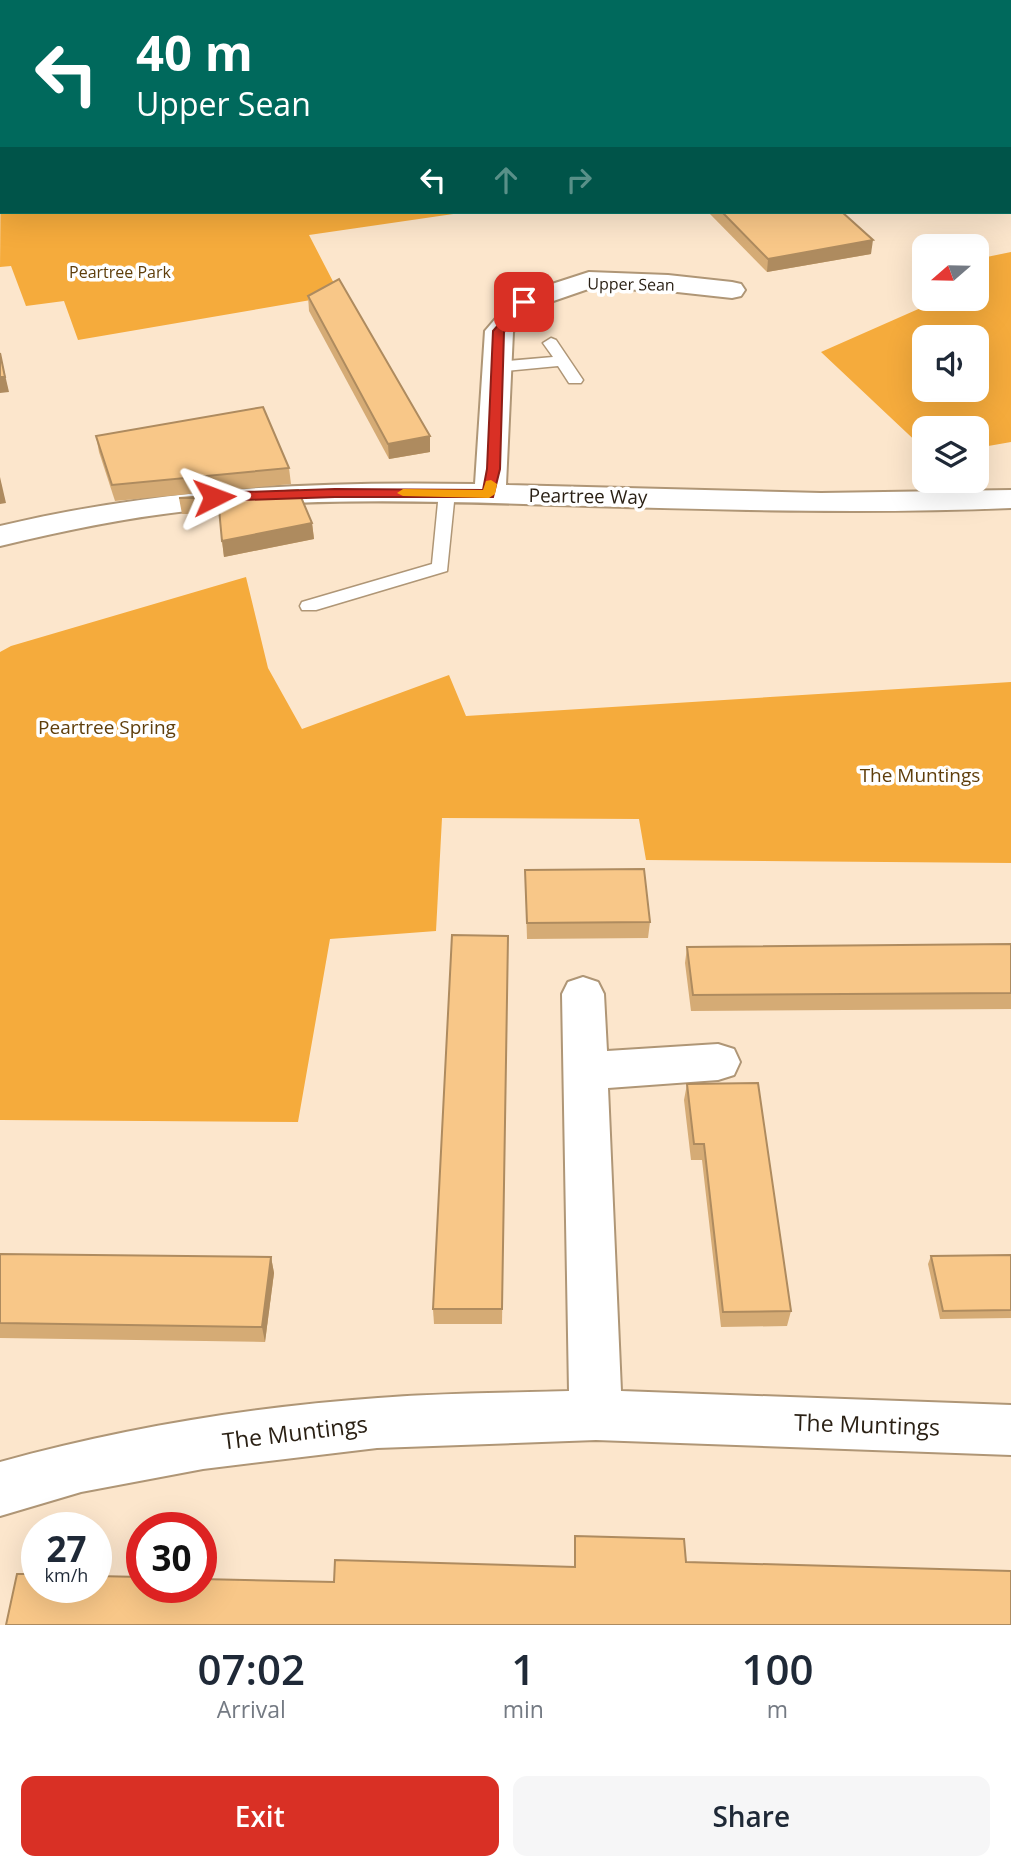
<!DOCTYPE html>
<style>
body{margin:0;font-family:"Open Sans",sans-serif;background:#f6f6f7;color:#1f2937;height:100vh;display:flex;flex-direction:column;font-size:26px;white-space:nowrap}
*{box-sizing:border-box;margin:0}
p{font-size:23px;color:#747a83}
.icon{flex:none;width:38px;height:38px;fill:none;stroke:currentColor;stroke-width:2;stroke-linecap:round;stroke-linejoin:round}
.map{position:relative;height:1625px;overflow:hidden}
.sheet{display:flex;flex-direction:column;background:#fff;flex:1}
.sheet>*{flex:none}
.banner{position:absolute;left:0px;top:0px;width:1012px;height:214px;box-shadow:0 7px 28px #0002;background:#00695c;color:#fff;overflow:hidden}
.needle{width:46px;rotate:250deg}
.tools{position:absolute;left:912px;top:234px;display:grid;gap:14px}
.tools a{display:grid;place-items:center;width:77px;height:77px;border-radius:14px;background:#fff;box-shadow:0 7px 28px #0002;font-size:35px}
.speed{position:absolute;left:21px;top:1512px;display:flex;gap:14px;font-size:35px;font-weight:700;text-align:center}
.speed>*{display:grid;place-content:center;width:91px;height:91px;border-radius:50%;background:#fff;box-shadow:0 7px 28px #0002;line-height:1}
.speed small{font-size:18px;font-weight:400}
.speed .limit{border:10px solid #d22;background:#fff;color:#111}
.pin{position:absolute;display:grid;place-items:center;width:60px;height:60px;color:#fff;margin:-30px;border-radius:14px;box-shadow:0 4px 10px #0006}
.me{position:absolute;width:77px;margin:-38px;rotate:87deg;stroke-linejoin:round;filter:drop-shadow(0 0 5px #0008)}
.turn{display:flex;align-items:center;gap:24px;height:147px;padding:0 21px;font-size:32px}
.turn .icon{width:91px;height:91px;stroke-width:2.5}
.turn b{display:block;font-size:49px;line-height:60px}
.lanes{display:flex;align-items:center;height:66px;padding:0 21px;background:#0003;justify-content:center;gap:35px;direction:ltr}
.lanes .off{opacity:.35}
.eta{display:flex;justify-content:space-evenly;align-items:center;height:119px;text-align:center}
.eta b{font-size:42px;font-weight:600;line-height:49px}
.primary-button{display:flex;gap:14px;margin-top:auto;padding:14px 21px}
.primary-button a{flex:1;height:80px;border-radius:14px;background:#d93025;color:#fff;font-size:28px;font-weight:600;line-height:80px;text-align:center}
.primary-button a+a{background:#f6f6f7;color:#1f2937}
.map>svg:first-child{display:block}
.green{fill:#f5ab3c;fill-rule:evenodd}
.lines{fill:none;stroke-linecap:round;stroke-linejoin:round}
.service-casing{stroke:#af9676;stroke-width:3}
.minor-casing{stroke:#af9676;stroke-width:4}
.tertiary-casing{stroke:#af9676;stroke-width:4}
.service{fill:#fff;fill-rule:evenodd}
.minor{fill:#fff;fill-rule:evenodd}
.tertiary{fill:#fff;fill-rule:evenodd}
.wall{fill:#d5ab75}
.shaded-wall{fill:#ae8b5f}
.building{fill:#f8c788;stroke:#ae8b5f;stroke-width:2}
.route{fill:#d93025;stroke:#8d1f18;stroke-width:2}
.slow{fill:#f59e0b}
.labels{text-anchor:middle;stroke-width:7;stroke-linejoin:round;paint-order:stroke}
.far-park-label{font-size:16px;fill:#5f3e0b;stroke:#fff}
.far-street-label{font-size:16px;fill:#291f13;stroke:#fff}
.street-label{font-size:19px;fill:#291f13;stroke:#fff}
.park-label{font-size:19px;fill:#5f3e0b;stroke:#fff}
.near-street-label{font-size:23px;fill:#291f13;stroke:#fff}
</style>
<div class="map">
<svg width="1011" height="1625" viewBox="0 0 1011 1625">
<rect width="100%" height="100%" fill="#fce6cc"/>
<g class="green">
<polygon points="2,37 2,212 467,212 309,235 340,295 78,340 64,301 26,306 11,266 0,267"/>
<path d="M1011,252v190l-34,6 -1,-19h-52v20l-103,-97 120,-53h35l1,-40zM924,338h52v52h-52z"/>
<polygon points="246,577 268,668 302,729 449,675 466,716 1011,682 1011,863 646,860 639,819 442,818 436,931 330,939 298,1122 0,1120 0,652 11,646"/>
</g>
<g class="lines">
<g class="service-casing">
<g id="service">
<polygon points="785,0 798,0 799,2 786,2"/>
<polygon points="551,338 556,340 583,380 581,383 569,383 558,366 495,372 487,367 495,362 553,357 543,343"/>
<polygon points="447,487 455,492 447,571 316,610 302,610 300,606 302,602 432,564 439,492"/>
</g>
</g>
<g class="minor-casing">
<g id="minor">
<path d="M589,272l79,3 64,7 9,2 4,6 -4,6 -9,2 -64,-7 -77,-3 -58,20 -20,24 -7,153 315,8 190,-3v18c-141,6 -282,2 -423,-2 -133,-4 -268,-10 -401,5 -63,7 -125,20 -187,35v-20c159,-38 312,-45 475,-42l10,-153 30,-35z"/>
<path d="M583,977l15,5 6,12 3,57 111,-7 16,5 6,13 -6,13 -16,5 -110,8 13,303 390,14v50l-415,-15 -219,8 -174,21 -122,23 -81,24v-54c123,-34 250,-55 378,-64 63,-5 128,-5 191,-7l-7,-397 6,-12z"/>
</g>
</g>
<g class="tertiary-casing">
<g id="tertiary">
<polygon points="875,0 898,0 899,2 876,2"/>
<rect x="1010" y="47" width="1" height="13"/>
</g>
</g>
<use href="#service" class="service"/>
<use href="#minor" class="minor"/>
<use href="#tertiary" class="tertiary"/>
</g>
<g class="wall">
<rect x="468" y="0" width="141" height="2"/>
<polygon points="973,0 1011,0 1011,26 1010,25 1010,2 976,2"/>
<polygon points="708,212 842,212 871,254 767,272"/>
<polygon points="308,296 430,436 430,452 389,459 309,311"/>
<polygon points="96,436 289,468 291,484 115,501 99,452"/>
<polygon points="298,490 312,523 314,539 224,557 219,514 182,514 179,498"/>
<polygon points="525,870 650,922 648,938 527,939"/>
<polygon points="508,936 502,1324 434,1324 433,1309"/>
<polygon points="1011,944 1011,1009 691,1011 685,963 687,947"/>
<polygon points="687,1084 791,1311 787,1326 721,1327 702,1160 691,1160 684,1100"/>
<polygon points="0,1254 271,1257 274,1273 265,1342 0,1338"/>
<polygon points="1011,1255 1011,1318 940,1319 928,1264 931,1256"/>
</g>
<g class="shaded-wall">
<polygon points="0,0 29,0 23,2 2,2 2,9 0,9"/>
<polygon points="873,240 871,254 767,272 768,259"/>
<polygon points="0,353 9,392 0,393"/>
<polygon points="430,436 430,452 389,459 388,444"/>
<polygon points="0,477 6,503 0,504"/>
<polygon points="312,523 314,539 224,557 222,541"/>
<polygon points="271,1257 274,1273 265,1342 262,1327"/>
</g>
<g class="building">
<rect x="468" y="0" width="85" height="2"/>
<polygon points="990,0 1011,0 1011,14 1010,14 1010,2 992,2"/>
<polygon points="1010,80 1011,81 1011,116 1010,123 1011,123 1011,170 1010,171"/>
<polygon points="722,212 842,212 873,240 768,259"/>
<polygon points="339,279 430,436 388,444 308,296"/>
<polygon points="0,353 5,377 0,377"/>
<polygon points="263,407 289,468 112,485 96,436"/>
<polygon points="298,490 312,523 222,541 218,498 179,498"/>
<polygon points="644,869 650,922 527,923 525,870"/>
<polygon points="452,935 508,936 502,1309 433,1309"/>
<polygon points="1011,944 1011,993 693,995 687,947"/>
<polygon points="758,1083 791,1311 723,1312 704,1144 694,1144 687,1084"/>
<polygon points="0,1254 271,1257 262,1327 0,1323"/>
<polygon points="1011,1255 1011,1310 943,1311 931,1256"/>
<polygon points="575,1536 684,1539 686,1562 1011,1571 1011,1625 6,1625 17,1574 37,1574 37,1587 96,1587 96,1576 142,1577 142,1587 201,1587 201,1579 334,1582 335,1560 575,1567"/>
</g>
<polygon class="route" points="520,300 530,302 504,332 500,469 493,497 335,497 214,501 207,497 214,493 335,489 483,490 487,469 493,331"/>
<polygon class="slow" points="491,480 497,484 495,494 489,498 403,496 397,493 403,489 483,490 486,481"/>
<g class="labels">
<g class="far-park-label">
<text x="120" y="278">Peartree Park</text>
</g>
<g class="far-street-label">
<text transform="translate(631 284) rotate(1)" y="6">Upper Sean</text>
</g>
<g class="street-label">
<text transform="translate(588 496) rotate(1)" y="7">Peartree Way</text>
</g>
<g class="park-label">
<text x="107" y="734">Peartree Spring</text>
<text x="920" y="782">The Muntings</text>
</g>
<g class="near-street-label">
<text transform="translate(867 1425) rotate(2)" y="8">The Muntings</text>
<text transform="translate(295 1433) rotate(-7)" y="8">The Muntings</text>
</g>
</g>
</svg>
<div class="tools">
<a><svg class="needle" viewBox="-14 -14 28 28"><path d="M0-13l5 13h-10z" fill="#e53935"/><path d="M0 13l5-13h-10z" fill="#747a83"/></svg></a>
<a><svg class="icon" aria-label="sound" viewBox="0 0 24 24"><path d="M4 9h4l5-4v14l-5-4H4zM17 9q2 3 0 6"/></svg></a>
<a><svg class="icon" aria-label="layers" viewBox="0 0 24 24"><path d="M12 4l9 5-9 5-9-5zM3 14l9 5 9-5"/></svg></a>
</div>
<div class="speed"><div>27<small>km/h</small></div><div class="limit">30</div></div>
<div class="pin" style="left:524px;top:302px;background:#d93025"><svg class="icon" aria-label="arrive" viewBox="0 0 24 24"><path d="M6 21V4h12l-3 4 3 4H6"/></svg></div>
<svg class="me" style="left:214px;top:497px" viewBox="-20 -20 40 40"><path d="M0-17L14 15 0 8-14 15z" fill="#d93025" stroke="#fff" stroke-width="4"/></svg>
<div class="banner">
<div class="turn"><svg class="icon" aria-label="left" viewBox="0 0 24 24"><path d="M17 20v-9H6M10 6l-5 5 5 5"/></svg><div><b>40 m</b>Upper Sean</div></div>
<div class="lanes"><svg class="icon" aria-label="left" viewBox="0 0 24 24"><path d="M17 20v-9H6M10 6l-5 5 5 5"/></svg><svg class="icon off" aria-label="ahead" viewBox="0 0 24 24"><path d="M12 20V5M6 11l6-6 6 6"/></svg><svg class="icon off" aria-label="right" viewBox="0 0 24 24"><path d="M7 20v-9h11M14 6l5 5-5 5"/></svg></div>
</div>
</div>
<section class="sheet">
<div class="eta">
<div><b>07:02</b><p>Arrival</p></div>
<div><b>1</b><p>min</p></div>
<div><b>100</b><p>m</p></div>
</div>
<div class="primary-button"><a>Exit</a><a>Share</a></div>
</section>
